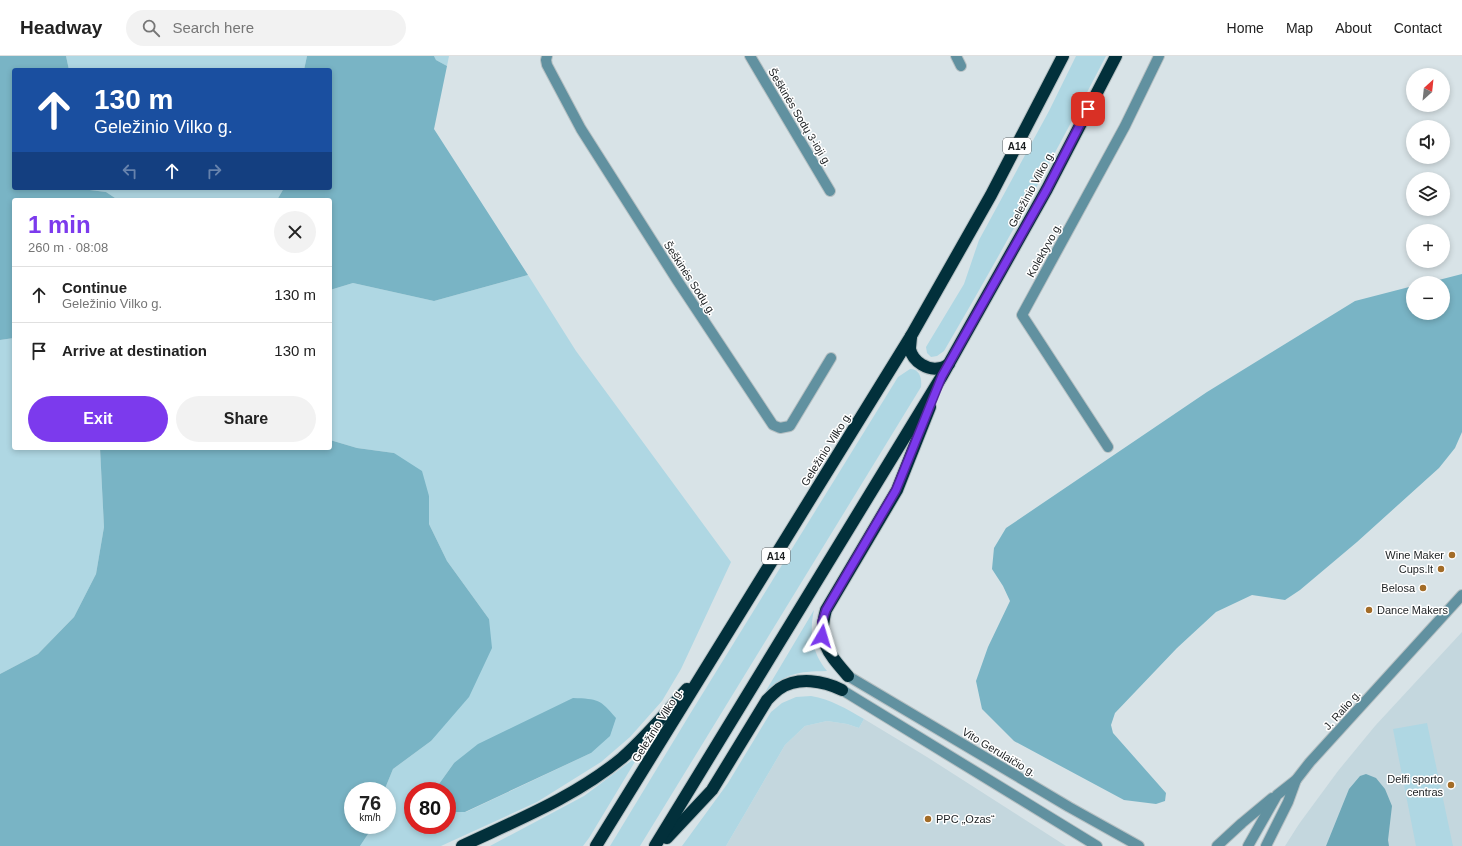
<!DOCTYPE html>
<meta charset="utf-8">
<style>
body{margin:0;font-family:Arial,sans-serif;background:#f2f2f2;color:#222;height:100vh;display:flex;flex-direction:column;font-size:15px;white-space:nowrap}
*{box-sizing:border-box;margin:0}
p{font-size:13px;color:#767676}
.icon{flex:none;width:22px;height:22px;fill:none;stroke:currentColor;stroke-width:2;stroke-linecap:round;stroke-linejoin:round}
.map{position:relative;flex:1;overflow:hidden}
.panel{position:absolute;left:12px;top:142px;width:320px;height:252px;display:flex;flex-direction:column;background:#fff;border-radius:4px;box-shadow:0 2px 6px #0003}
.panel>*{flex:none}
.guide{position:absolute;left:12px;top:12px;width:320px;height:122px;border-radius:4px;box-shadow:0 2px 6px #0003;background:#1a4fa0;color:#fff;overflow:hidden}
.needle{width:26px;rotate:27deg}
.controls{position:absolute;left:1406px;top:12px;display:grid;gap:8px}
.controls a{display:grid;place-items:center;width:44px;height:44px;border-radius:50%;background:#fff;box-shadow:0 2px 6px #0003;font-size:20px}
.speed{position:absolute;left:344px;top:726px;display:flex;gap:8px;font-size:20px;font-weight:700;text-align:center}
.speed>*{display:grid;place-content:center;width:52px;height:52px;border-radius:50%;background:#fff;box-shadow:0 2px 6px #0003;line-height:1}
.speed small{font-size:10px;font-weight:400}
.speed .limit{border:6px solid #d22;background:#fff;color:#111}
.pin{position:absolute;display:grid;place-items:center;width:34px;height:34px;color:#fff;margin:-17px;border-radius:8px;box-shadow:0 2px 6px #0006}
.me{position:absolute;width:44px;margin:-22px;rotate:7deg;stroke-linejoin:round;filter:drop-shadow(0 0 3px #0008)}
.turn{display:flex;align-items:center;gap:14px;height:84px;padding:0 16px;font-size:18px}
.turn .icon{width:52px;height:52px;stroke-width:2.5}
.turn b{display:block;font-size:28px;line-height:34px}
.lanes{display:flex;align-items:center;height:38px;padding:0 16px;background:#0003;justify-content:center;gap:20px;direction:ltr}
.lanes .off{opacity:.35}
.round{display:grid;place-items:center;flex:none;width:42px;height:42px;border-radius:21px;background:#f2f2f2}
.overview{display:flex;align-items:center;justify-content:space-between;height:68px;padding:0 16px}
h1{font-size:24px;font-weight:700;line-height:30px;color:#7c3aed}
.cta{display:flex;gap:8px;margin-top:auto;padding:8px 16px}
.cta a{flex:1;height:46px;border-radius:24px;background:#7c3aed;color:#fff;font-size:16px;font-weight:700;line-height:46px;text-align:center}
.cta a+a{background:#f2f2f2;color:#222}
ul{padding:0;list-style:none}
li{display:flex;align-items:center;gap:12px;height:56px;padding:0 16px;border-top:1px solid #e0e0e0}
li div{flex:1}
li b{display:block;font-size:15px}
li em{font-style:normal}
header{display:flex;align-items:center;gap:24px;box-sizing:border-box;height:56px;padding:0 20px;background:#fff;border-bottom:1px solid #e0e0e0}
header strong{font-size:19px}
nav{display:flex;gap:22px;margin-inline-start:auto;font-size:14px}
.search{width:280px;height:36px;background:#f2f2f2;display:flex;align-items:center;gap:10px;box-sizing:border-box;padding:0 14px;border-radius:22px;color:#767676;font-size:15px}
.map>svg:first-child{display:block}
.built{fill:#c4d7de}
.green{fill:#afd7e3;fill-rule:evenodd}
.forest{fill:#79b4c5}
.water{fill:#6da7b7}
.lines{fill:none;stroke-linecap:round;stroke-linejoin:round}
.minor-casing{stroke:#b6c0c3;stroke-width:12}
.highway-casing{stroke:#b6c0c3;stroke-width:14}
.minor{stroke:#6191a0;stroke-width:10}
.highway{stroke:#02303b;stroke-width:12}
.route-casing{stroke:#51269a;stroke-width:10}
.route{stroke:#7c3aed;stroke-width:7}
.poi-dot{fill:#a36c27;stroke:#fff;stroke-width:1.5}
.labels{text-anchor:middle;stroke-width:3;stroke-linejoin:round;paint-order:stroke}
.shield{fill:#fff;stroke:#5f6264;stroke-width:1}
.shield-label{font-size:10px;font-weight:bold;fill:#1b1f21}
.street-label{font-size:11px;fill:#1b1f21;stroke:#fff}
.poi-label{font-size:11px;fill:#1b1f21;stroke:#fff;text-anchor:end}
</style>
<header>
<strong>Headway</strong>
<div class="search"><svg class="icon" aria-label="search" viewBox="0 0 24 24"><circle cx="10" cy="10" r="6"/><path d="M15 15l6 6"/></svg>Search here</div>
<nav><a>Home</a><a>Map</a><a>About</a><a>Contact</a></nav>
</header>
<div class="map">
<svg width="1462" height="790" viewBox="0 0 1462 790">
<rect width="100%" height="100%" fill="#d8e3e7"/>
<g class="built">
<polygon points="1462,576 1462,790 1285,790 1299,768 1338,715 1375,670"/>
<polygon points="864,663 927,701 1066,790 726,790 785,689 805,670 827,665 847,668 859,672"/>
</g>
<g class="green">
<polygon points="66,0 307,0 304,14 69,14"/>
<polygon points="434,0 449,0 447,10 436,4"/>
<path d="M1076,0h30c-52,100 -105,198 -162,295l-7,5 -6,1 -4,-4 -1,-6 38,-63 15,-44 70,-129z"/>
<polygon points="74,132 284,132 277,144 118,144 106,136"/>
<path d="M528,219l48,76 155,211 -50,107 -19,32 -32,36 -29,25 -64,40 -96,44h-81l14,-21h13v-34h-3l9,-22 38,-28 58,-122 -42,-58 -18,-37v-28l-35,-43 -37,-5 -27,-8v-150l23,-7 81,18zM591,697l-125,59h-19v13h-34v-34h21l20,-28z"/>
<polygon points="14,282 14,392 100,392 104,471 96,518 74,561 38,598 0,618 0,284"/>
<path d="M910,313c10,0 12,10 11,18l-281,459h-30l80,-132 208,-337z"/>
<path d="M814,554c-5,22 -2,43 13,61 -32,1 -38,1 -63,23z"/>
<path d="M811,640c20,3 35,13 53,23l-5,9 -12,-4 -20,-3 -22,5 -20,19 -59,101h-44l46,-63 43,-71 11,-9 14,-6z"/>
<polygon points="1427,667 1453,790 1416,790 1393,673"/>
<polygon points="639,699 589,782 583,790 490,790 584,740"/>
</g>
<g class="forest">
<polygon points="0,0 66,0 69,14 14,14 14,132 74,132 106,136 118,144 14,144 14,282 0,284"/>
<polygon points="307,0 434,0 436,4 447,10 434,73 528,219 434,245 353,227 330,234 330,144 277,144 284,132 330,132 330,14 304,14"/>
<polygon points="1462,218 1462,376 1455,392 1439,412 1357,486 1300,534 1285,544 1252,539 1216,556 1177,592 1115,657 1111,669 1113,677 1166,737 1165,745 1156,748 1124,744 1014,685 982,653 976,625 988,591 1010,545 1003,530 992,513 994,492 1006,472 1207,336 1355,245 1413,230 1413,257 1443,257 1443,227 1427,227"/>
<polygon points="330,384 357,392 394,397 422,415 429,440 429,468 447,505 489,563 492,592 469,641 431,685 393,713 384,735 353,735 353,769 374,769 360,790 0,790 0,618 38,598 74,561 96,518 104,471 100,392 330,392"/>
<path d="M573,642c25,1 27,1 43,20l-6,18 -19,17 -126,59h-18v-21h-13l20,-28 24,-19z"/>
</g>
<polygon class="water" points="1366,718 1376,722 1385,733 1392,750 1388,784 1389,790 1326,790 1349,733 1360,720"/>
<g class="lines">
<g class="minor-casing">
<g id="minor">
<polyline points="547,0 546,4 547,9 581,73 677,224 773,369 780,372 790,370 831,302"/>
<polyline points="750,0 830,135"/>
<polyline points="956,0 961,10"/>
<polyline points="1108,391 1022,259 1125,70 1159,0"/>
<polyline points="848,620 1069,751 1139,790"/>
<polyline points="842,634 1097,790"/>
<polyline points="1217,790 1242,767 1272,742"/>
<polyline points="1248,790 1277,739 1296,724 1310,706 1462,539"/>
<polyline points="1266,790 1288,746 1296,724"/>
</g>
</g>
<g class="highway-casing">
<g id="highway">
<path d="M911,280c0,4 -1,9 -1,13 3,13 18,22 30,19 3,0 6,-2 9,-4"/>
<path d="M848,620c-20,-23 -31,-34 -22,-66l71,-120 33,-83"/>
<path d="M667,782l45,-48 55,-90c4,-4 8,-8 12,-11 19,-13 45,-8 63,1"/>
<path d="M462,790c55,-26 113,-49 160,-88 24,-21 44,-45 65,-69"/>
<polyline points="596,790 911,280 991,139 1063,0"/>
<polyline points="655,790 942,320 1047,133 1116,0"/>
</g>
</g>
<use href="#minor" class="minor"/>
<use href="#highway" class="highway"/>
</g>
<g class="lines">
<g class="route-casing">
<polyline id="route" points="822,580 822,566 826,554 896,434 942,320 1047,133 1088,53"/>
</g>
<use href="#route" class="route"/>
</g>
<g class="poi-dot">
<circle cx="1452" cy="499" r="4"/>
<circle cx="1441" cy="513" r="4"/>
<circle cx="1423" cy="532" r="4"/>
<circle cx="1369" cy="554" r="4"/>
<circle cx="1451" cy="729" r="4"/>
<circle cx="928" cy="763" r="4"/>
</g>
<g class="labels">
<g class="shield">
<rect x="1003" y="82" width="28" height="16" rx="3"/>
<rect x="762" y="492" width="28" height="16" rx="3"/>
</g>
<g class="shield-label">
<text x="1017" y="94">A14</text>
<text x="776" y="504">A14</text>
</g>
<g class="street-label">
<text transform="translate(800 61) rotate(59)" y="4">Šeškinės Sodų 3-ioji g.</text>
<text transform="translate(1031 133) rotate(-62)" y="4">Geležinio Vilko g.</text>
<text transform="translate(1044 194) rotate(-61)" y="4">Kolektyvo g.</text>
<text transform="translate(690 222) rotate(57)" y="4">Šeškinės Sodų g.</text>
<text transform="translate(826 393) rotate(-58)" y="4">Geležinio Vilko g.</text>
<text transform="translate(1342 654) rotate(-48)" y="4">J. Ralio g.</text>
<text transform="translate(657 669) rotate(-58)" y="4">Geležinio Vilko g.</text>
<text transform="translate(999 696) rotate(31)" y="4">Vito Gerulaičio g.</text>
</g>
<g class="poi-label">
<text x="1444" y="503">Wine Maker</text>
<text x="1433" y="517">Cups.lt</text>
<text x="1415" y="536">Belosa</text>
<text x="1377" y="558" text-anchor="start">Dance Makers</text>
<text x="1443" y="727">Delfi sporto<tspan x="1443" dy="13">centras</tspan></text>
<text x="936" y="767" text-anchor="start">PPC „Ozas“</text>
</g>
</g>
</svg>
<div class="controls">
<a><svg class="needle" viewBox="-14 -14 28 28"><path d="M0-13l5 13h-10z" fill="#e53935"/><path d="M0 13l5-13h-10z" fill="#767676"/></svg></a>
<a><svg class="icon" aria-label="sound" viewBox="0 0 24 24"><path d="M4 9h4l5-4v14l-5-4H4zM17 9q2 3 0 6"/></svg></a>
<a><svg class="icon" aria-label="layers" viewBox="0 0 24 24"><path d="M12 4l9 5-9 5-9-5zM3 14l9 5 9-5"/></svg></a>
<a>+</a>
<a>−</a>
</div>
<div class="speed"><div>76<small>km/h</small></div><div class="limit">80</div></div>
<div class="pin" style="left:1088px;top:53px;background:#d93025"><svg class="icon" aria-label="arrive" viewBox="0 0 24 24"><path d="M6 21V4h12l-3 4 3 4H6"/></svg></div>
<svg class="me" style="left:822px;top:580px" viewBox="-20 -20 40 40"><path d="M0-17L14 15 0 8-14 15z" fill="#7c3aed" stroke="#fff" stroke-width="4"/></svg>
<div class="guide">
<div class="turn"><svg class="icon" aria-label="ahead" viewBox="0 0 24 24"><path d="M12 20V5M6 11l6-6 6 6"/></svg><div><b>130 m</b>Geležinio Vilko g.</div></div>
<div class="lanes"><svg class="icon off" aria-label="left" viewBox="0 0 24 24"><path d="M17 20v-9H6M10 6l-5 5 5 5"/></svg><svg class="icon" aria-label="ahead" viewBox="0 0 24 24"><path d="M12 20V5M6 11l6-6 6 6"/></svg><svg class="icon off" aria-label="right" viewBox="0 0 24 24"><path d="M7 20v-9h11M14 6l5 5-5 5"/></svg></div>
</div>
<section class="panel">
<div class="overview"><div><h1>1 min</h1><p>260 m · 08:08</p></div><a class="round"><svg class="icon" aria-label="close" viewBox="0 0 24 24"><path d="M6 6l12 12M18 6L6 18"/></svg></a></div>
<ul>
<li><svg class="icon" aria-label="ahead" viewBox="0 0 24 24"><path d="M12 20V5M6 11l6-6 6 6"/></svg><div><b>Continue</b><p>Geležinio Vilko g.</p></div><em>130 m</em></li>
<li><svg class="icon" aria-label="arrive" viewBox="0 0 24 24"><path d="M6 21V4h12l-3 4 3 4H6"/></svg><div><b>Arrive at destination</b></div><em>130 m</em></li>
</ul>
<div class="cta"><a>Exit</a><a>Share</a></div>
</section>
</div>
